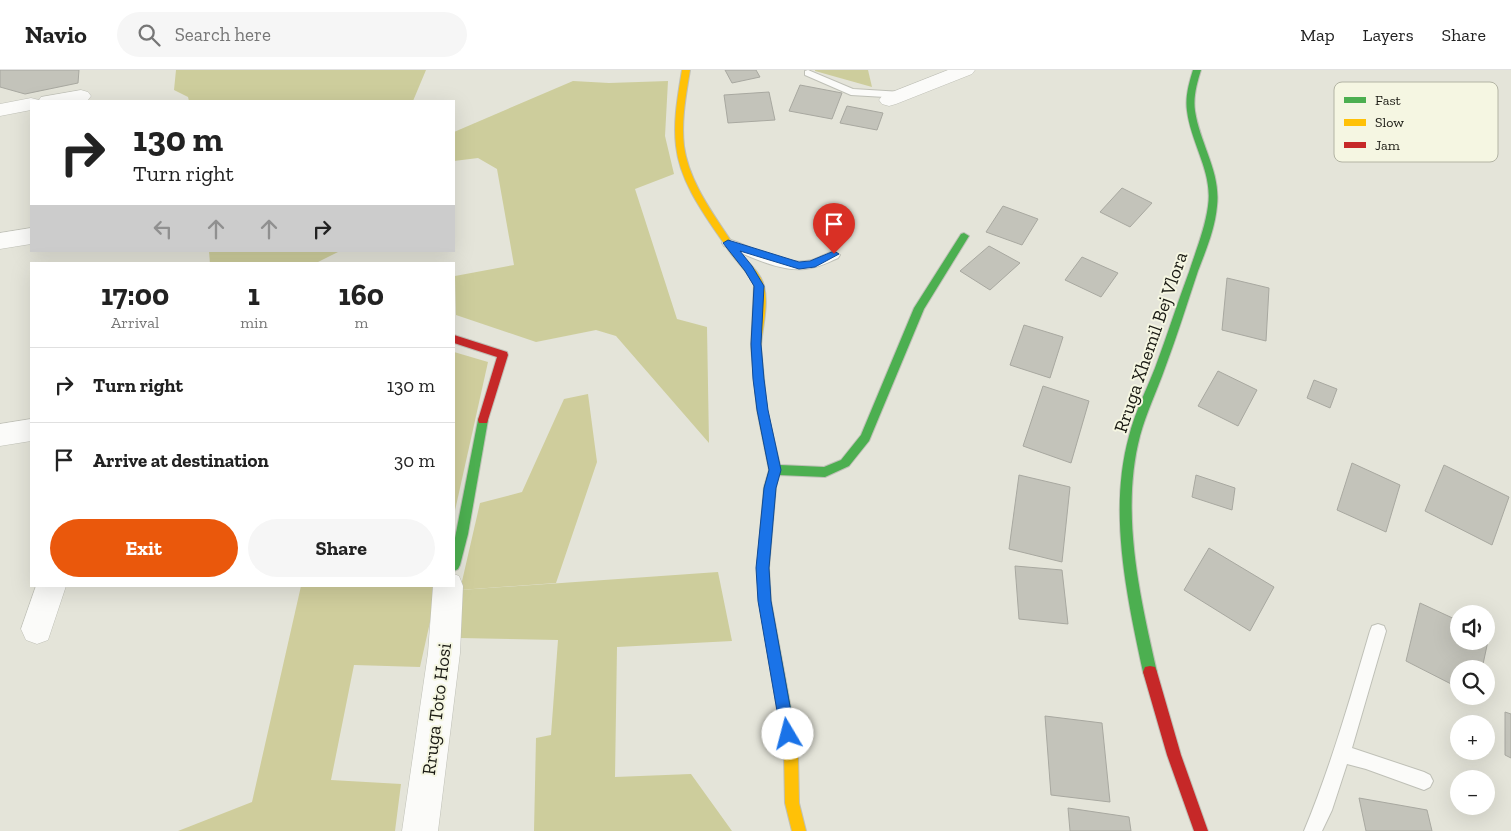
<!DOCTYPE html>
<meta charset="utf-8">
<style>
body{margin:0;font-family:"Zilla Slab",serif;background:#f6f6f6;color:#222;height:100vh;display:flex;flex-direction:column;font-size:19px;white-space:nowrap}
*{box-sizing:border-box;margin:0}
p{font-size:16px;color:#767676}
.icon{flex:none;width:28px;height:28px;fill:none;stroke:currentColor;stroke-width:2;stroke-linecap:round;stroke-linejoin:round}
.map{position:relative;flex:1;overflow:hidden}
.drawer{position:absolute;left:30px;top:192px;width:425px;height:325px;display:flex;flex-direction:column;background:#fff;border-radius:0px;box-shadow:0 5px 20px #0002}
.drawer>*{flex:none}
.guide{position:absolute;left:30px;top:30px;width:425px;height:152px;border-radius:0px;box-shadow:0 5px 20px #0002;background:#fff;color:#222;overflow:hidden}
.tools{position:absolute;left:1450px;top:535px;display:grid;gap:10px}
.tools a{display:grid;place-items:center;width:45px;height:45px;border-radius:50%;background:#fff;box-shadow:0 5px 20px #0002;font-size:25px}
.pin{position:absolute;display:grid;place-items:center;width:42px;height:42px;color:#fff;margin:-51px -21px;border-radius:50% 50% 50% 0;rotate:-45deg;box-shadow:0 0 5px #0007}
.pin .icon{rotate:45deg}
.me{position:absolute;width:55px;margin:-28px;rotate:352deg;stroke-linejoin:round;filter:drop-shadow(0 0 4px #0008)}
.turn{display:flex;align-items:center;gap:18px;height:105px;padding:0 20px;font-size:22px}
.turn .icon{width:65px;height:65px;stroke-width:2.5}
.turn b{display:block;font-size:35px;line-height:42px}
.lanes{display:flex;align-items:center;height:48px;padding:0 20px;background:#0003;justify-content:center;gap:25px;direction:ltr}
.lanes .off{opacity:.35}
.eta{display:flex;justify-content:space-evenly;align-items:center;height:85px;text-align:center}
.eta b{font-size:30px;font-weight:700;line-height:35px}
.cta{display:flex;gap:10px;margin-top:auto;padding:10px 20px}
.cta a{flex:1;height:58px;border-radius:30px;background:#ea580c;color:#fff;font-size:20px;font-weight:700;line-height:58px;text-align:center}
.cta a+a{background:#f6f6f6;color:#222}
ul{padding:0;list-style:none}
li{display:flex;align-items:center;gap:15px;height:75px;padding:0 20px;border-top:1px solid #e0e0e0}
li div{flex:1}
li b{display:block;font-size:19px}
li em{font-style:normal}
header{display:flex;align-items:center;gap:30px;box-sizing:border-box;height:70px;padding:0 25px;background:#fff;border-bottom:1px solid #e0e0e0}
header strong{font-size:24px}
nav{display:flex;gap:28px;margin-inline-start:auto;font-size:18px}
.search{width:350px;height:45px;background:#f6f6f6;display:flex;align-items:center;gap:12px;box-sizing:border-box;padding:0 18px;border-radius:28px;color:#767676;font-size:19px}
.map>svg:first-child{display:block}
.green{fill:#cdcd9c}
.forest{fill:#cfcd9c}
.building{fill:#c3c3ba;stroke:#a8a8a0}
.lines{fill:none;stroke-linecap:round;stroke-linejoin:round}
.lane-casing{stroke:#bfc0b7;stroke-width:2}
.street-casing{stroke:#bfc0b7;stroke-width:1}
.fast-casing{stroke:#bfc0b7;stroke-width:2}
.slow-casing{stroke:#bfc0b7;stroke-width:2}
.jam-casing{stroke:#bfc0b7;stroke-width:2}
.lane{fill:#fbfbf9;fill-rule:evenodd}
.street{fill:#fbfbf9;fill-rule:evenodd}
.fast{fill:#4caf50;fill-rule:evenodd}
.slow{fill:#ffc107;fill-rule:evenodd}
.jam{fill:#c62828;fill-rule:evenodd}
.route{fill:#1a73e8;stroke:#114b97}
.labels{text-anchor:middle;stroke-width:4;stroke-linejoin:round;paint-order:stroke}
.street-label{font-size:19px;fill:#191912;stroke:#f5f6e2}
.key{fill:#f5f6e2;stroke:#b3b4a4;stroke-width:1}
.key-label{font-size:14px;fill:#191912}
</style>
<header>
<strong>Navio</strong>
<div class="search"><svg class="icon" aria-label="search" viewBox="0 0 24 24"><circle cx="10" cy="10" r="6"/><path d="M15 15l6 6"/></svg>Search here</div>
<nav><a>Map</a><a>Layers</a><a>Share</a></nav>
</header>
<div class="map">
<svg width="1511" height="761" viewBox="0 0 1511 761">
<rect width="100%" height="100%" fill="#e4e4d9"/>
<g class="green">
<polygon points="176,0 426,0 413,31 189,31 188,27 174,20"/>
<polygon points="815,0 868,0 872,17 815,1"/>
<polygon points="573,11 609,13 668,11 665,66 674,104 635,119 677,249 707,257 709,373 616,266 596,260 536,272 456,245 455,206 514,195 497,99 478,88 454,91 454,62"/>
<polygon points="209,181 340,181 314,194 210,194"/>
<polygon points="718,502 732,571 617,577 615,707 691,704 732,761 534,761 536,668 551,665 558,570 460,568 460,520"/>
</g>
<g class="forest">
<polygon points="454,282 488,292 454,445"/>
<polygon points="588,324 597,392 556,513 460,520 480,433 522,422 564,329"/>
<polygon points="301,516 438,516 420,597 354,595 331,710 401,714 395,761 178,761 252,732"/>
</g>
<g class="building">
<polygon points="0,0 79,0 78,13 25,24 0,17"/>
<polygon points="725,0 756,0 760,7 732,13"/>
<polygon points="800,15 842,23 832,49 789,41"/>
<polygon points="769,22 775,50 728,53 724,25"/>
<polygon points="847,36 883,43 877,60 840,53"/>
<polygon points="1122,118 1152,133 1130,157 1100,142"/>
<polygon points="1003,136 1038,149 1022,175 986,162"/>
<polygon points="989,176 1020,193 990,220 960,201"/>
<polygon points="1082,187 1118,203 1101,227 1065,210"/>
<polygon points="1227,208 1269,218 1266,271 1222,260"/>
<polygon points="1024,255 1063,267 1050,308 1010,295"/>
<polygon points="1218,301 1257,320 1238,356 1198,336"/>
<polygon points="1314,310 1337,319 1330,338 1307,328"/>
<polygon points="1043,316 1089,331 1071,393 1023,376"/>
<polygon points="1352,393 1400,415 1386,462 1337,440"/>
<polygon points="1444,395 1509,427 1492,475 1425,441"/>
<polygon points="1019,405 1070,417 1062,492 1009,479"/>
<polygon points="1196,405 1235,418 1232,440 1192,427"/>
<polygon points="1209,478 1274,517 1250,561 1184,520"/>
<polygon points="1015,496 1062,500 1068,554 1019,549"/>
<polygon points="1420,533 1459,551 1459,571 1486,571 1486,564 1489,566 1482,599 1459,599 1459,618 1406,591"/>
<polygon points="1505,642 1511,644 1511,688 1505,685"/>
<polygon points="1045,646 1102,653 1110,732 1051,725"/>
<polygon points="1359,728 1427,740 1432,761 1366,761"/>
<polygon points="1068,738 1129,747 1131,761 1070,761"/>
</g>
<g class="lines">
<g class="lane-casing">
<g id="lane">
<polygon points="808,0 853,19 902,22 907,25 902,28 851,25 805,5 805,1"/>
<path d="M728,169c26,8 55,28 84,21 8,-2 14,-7 22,-9l6,4 -2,3c-11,5 -21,10 -33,11 -27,3 -57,-14 -81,-23l-2,-3z"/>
<path d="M1378,554l6,2 2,5 -34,117 72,24 6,3 3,6 -3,6 -6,3 -58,-21 -19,-5 -15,46 -10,21h-18c27,-65 46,-132 66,-200l2,-5z"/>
</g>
</g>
<g class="street-casing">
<g id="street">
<polygon points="948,0 975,0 972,4 896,34 889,36 882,34 879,30 882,26"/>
<polygon points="81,20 88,22 91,26 88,30 31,31 31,40 0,46 0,34 31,28 39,30 41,27"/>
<polygon points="31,158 31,174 0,179 0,163"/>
<polygon points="31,349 31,371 0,376 0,354"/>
<polygon points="454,504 459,506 463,516 460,583 438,761 402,761 428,583 433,516 454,516"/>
<polygon points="36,516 66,516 48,570 37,574 26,570 21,559"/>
</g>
</g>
<g class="fast-casing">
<g id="fast">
<path d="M1193,0h8c-4,13 -8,27 -6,41 5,33 26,61 22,95 -2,23 -11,44 -19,65 -11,33 -21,65 -33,97 -8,23 -19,45 -25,68 -20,76 0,161 17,236l-2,5 -5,1 -5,-1 -2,-5c-16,-75 -35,-160 -14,-236 6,-24 17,-45 26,-68 12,-32 22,-64 34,-96 7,-22 16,-43 19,-66 5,-34 -17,-62 -21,-95 -2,-14 2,-28 6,-41z"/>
<polygon points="964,163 969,166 924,239 869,371 849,396 825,407 779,405 776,417 769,498 771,531 793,650 791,655 786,657 781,655 779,650 759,531 757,498 764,417 769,400 757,340 751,277 756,273 761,277 767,340 780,395 824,397 841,390 861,365 914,238 961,164"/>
<polygon points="483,346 487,347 488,350 468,464 460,495 458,499 454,501 454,473 478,350 479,347"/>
</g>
</g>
<g class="slow-casing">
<g id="slow">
<path d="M682,0h8c-4,25 -9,51 -6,76 5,37 31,70 51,101 9,13 25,23 29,39 5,19 -2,42 -3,61l-5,4 -5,-4 3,-62c-6,-14 -19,-24 -27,-37 -20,-30 -47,-64 -51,-102 -3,-25 2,-51 6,-76z"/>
<polygon points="786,643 791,645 793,650 798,683 799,733 806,761 792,761 785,733 784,683 779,650 781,645"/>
</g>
</g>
<g class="jam-casing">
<g id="jam">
<polygon points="454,265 507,282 508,285 487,353 479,353 478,350 497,287 454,273"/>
<polygon points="1150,596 1155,597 1157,602 1181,685 1208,761 1194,761 1167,685 1143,602 1145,597"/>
</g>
</g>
<use href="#lane" class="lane"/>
<use href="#street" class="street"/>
<use href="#fast" class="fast"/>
<use href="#slow" class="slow"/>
<use href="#jam" class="jam"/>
</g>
<polygon class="route" points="728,170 799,192 810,191 834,181 839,184 815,197 799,199 740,181 752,196 764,216 761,274 764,309 768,340 781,400 776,418 769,498 771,531 795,664 793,669 788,671 783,669 781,664 758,531 756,498 764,418 769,400 757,340 753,309 751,274 754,216 745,201 723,173"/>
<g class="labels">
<g class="street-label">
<text transform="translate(1150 272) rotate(-71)" y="7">Rruga Xhemil Bej Vlora</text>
<text transform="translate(436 639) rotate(-83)" y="7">Rruga Toto Hosi</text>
</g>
</g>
<rect x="1334" y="12" width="164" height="80" rx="8" class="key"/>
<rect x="1344" y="27" width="22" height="6" fill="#4caf50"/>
<rect x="1344" y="49" width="22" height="7" fill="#ffc107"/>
<rect x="1344" y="72" width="22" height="6" fill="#c62828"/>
<g class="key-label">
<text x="1375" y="35">Fast</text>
<text x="1375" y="57">Slow</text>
<text x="1375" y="80">Jam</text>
</g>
</svg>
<div class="tools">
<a><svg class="icon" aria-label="sound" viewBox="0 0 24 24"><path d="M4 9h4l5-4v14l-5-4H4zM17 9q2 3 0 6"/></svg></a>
<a><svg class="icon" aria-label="search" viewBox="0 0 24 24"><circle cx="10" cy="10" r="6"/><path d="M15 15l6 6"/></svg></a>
<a>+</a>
<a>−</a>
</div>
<div class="pin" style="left:834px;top:184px;background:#d93025"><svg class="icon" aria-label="arrive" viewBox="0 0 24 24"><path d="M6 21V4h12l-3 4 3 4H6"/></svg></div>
<svg class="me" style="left:788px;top:664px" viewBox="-20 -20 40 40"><circle r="19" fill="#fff"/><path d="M0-13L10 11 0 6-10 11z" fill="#1a73e8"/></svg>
<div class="guide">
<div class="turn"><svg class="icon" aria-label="right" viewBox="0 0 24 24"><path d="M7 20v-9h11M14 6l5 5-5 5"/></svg><div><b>130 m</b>Turn right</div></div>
<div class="lanes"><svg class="icon off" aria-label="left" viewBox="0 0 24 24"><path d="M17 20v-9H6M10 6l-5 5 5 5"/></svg><svg class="icon off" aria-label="ahead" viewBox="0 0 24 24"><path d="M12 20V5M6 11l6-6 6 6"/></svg><svg class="icon off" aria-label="ahead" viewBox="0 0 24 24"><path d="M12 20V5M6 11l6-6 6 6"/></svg><svg class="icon" aria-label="right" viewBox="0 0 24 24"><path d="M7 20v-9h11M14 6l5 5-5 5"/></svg></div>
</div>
<section class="drawer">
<div class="eta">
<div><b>17:00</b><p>Arrival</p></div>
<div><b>1</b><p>min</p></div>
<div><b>160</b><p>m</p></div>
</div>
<ul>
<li><svg class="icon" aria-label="right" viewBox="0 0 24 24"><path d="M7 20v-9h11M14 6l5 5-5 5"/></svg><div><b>Turn right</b></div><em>130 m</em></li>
<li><svg class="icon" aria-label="arrive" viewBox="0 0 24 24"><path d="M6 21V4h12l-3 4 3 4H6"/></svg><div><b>Arrive at destination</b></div><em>30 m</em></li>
</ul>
<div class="cta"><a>Exit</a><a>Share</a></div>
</section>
</div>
